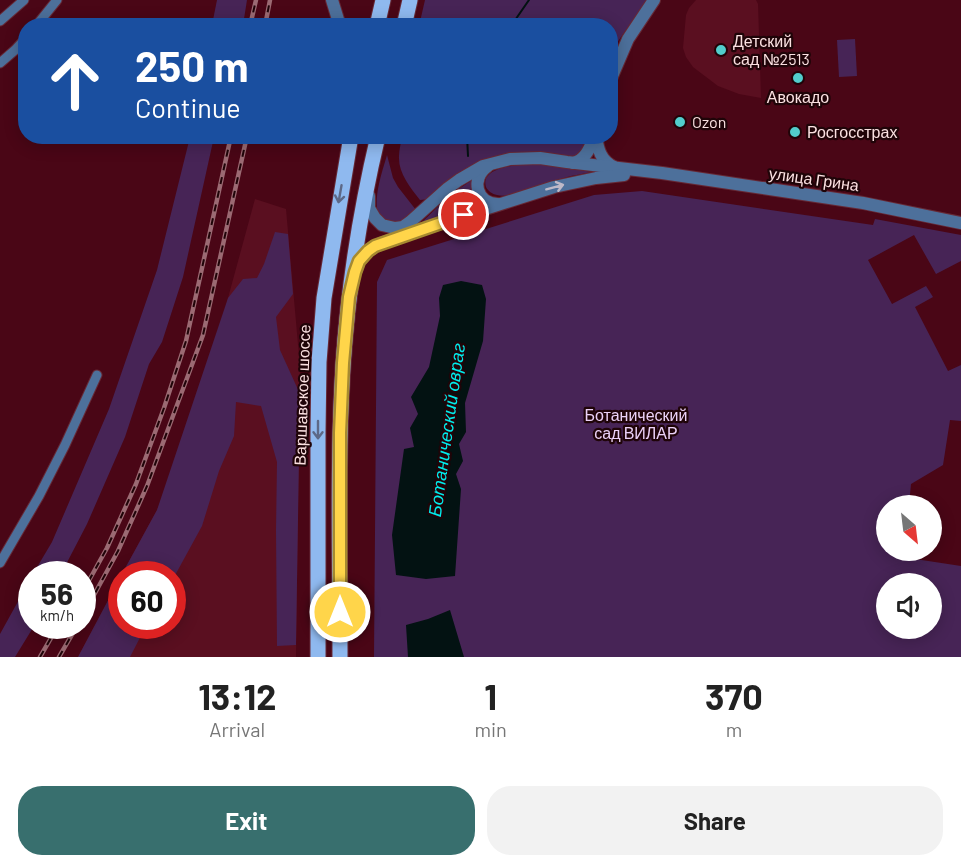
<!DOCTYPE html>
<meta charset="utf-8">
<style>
body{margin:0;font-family:Barlow,sans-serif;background:#f2f2f2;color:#222;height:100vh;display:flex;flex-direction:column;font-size:22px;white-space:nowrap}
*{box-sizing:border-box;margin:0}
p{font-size:20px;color:#767676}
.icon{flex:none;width:33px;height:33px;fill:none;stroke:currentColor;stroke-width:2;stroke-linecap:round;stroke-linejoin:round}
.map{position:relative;height:657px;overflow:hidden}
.side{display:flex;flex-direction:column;background:#fff;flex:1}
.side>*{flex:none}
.hud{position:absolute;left:18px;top:18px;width:600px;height:126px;border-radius:24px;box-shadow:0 3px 15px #0003;background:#1a4fa0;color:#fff;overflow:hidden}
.needle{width:39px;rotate:152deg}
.buttons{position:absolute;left:876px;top:495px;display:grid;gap:12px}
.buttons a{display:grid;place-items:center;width:66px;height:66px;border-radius:50%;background:#fff;box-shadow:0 3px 15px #0003;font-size:30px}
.speed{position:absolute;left:18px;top:561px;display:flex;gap:12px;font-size:30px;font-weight:700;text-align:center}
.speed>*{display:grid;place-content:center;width:78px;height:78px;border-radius:50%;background:#fff;box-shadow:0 3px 15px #0003;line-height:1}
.speed small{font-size:15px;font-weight:400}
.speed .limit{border:9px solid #d22;background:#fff;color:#111}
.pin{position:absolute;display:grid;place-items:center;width:51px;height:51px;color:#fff;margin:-26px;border:3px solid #fff;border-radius:50%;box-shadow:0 2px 6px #0007}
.me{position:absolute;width:66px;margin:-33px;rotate:0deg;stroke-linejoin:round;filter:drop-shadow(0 0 4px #0008)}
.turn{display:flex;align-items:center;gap:21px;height:126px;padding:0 18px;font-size:27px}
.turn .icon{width:78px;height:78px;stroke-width:2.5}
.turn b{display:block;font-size:42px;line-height:51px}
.eta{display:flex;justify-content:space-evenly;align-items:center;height:102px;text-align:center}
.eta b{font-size:36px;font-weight:700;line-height:42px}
.button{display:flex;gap:12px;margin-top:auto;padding:12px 18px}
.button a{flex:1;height:69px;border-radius:24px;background:#386f6e;color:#fff;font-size:24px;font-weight:700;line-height:69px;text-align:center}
.button a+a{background:#f2f2f2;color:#222}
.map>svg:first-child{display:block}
.built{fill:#5a0f20}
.green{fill:#472456;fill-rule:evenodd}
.water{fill:#031212}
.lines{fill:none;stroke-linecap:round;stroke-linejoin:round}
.stream{stroke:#031212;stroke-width:2}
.minor-casing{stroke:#662936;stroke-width:11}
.tertiary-casing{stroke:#662936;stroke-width:14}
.primary-casing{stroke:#662936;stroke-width:17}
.minor{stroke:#4d709b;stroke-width:9}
.tertiary{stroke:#4d709b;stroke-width:12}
.primary{stroke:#8fb9ef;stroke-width:15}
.rail-casing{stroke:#9b6a73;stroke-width:4.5}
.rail{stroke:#1f0408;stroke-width:2;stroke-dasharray:7;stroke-linecap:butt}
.oneway{stroke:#beb9c8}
.oneway2{stroke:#5d6887}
.route-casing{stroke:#a68a30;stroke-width:15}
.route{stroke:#ffd54a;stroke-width:10}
.poi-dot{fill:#52cdcc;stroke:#1f0408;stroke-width:2}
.labels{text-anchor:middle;stroke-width:4.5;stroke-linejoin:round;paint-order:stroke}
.poi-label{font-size:16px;fill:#fbe0e1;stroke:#1f0408;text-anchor:start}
.street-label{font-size:16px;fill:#fbe0e1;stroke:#1f0408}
.park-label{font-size:16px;fill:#ebd1f7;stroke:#1f0408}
.water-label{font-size:18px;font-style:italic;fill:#01ebeb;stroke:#1f0408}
</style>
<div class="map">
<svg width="961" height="657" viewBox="0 0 961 657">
<rect width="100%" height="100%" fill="#4a0616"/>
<g class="built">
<polygon points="696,0 756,0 758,4 761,98 739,94 718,86 693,67 686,57 683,48 686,15 689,8"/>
<polygon points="255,199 286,209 300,367 296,657 78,657 121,576 122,626 172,626 172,574 122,574 157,510 207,387 228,298"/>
</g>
<g class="green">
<polygon points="217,0 247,0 243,25 212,25"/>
<polygon points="425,0 647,0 614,47 611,59 610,26 419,26"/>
<polygon points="855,39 857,76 839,77 837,40"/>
<polygon points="190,137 214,137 183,277 162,342 149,364 125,437 87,524 61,574 33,574 52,542 109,409 157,270"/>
<path d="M402,137h189l-3,7 -12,13 -59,-5 -21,5 -17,5 -19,10 -18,14 -13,13 -9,1c-10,-13 -22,-27 -21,-44 0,-6 2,-13 3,-19z"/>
<path d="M387,155l6,23 5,9 18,23c-7,7 -14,13 -25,13 -27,-2 -8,-53 -4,-68z"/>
<path d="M539,163l53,9c-9,2 -19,3 -28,6 -16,5 -52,21 -67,17 -5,-1 -9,-4 -11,-8 -7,-22 41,-23 53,-24z"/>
<polygon points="475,178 484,203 418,226 450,195"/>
<path d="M642,191l231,34 2,-6 86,16v26l-25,13 -22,-39 -46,25 24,44 34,-18 7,11 -18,10 33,64 13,-6v56l-11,-1 -7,45 -32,19 -2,21 -23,1v44l17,1 -1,6 59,9v91h-587l3,-375 10,-22 207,-65zM886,584h46v44h-46z"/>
<polygon points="275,232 288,234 293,294 276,317 280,350 300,394 296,645 277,646 276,531 277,462 261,406 236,402 234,436 219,471 202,526 173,579 172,574 122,574 157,510 228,298 243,279 257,278 264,264"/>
<polygon points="121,576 122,626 146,626 130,657 78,657"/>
<polygon points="31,578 32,626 34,626 15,657 0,657 0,634"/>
</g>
<g class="water">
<polygon points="461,281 482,285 486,299 483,341 465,403 466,432 459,444 463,461 456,474 461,489 455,576 426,579 396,575 392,535 404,449 414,447 410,428 418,414 411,397 429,367 440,316 439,298 443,285"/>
<polygon points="450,610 464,657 408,657 406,625 428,619"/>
</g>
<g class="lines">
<g class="stream">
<polyline points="511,26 529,0"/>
<polyline points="467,136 468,156"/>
</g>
<g class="minor-casing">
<g id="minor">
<polyline points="0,21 24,0"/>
<polyline points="36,26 57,0"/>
<polyline points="0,63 15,50 26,38"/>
<polyline points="0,563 39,496 65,445 97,375"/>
</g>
</g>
<g class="tertiary-casing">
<g id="tertiary">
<polyline points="332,0 340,26"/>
<polyline points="610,81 628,39 654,0"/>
<path d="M596,136c2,14 5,25 18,31"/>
<path d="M573,163c13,-3 17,-16 22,-27"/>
<path d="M488,166c-18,12 -12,38 10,38"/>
<polyline points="369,196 369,208 375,218 382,225 395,228 403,227 410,222 448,188 459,180 483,166 510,159 540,158 567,162 662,173 863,203 961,223"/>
<polyline points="356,270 359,261 369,250 382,243 407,234 554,187 596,178 624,175"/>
</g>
</g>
<g class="primary-casing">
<g id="primary">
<polyline points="377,26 383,0"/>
<polyline points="404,26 410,0"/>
<polyline points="318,657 318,432 319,362 324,298 351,136"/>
<path d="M340,657c0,-97 -3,-195 3,-291 5,-78 17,-154 35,-230"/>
</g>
</g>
<use href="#minor" class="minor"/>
<use href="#tertiary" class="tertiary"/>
<use href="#primary" class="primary"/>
<g class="rail-casing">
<g id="rail">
<polyline points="250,26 256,0"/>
<polyline points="265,26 270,0"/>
<polyline points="82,593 107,548 136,484 164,408 186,341 231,136"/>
<polyline points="82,617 118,551 147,486 203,335 247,136"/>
<polyline points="40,657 58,626"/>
<polyline points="59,657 77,626"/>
</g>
</g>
<use href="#rail" class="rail"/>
</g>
<defs><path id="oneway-shaft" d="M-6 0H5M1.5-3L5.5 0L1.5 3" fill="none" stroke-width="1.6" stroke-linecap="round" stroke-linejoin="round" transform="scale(1.5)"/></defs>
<use class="oneway" href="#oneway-shaft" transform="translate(555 187) rotate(-15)"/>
<g class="oneway2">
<use href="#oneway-shaft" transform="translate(340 194) rotate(100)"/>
<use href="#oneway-shaft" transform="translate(318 430) rotate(90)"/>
</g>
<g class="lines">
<g class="route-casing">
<polyline id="route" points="340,612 340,433 343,363 349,297 355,272 359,261 368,251 375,246 464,215"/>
</g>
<use href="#route" class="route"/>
</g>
<g class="poi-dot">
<circle cx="721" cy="50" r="6"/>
<circle cx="798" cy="78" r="6"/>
<circle cx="680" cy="122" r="6"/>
<circle cx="795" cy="132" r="6"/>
</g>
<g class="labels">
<g class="poi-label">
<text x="733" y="47">Детский<tspan x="733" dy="18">сад №2513</tspan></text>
<text x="798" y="103" text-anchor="middle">Авокадо</text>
<text x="692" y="128">Ozon</text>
<text x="807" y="138">Росгосстрах</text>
</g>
<g class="street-label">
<text transform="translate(814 179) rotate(8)" y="6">улица Грина</text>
<text transform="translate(302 395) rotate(-88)" y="6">Варшавское шоссе</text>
</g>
<g class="park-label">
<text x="636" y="421">Ботанический<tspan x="636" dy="18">сад ВИЛАР</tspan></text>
</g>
<g class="water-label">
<text transform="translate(447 430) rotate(-82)" y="6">Ботанический овраг</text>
</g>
</g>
</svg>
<div class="buttons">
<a><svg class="needle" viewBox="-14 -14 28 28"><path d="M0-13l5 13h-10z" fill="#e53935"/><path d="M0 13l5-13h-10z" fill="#767676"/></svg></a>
<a><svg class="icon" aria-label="sound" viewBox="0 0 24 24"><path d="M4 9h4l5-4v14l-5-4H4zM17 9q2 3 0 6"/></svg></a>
</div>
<div class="speed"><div>56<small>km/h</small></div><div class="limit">60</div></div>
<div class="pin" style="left:464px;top:215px;background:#d93025"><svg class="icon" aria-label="arrive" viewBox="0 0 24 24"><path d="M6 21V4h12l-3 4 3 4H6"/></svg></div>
<svg class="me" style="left:340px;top:612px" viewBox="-20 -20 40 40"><circle r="17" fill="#ffd54a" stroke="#fff" stroke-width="3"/><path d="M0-11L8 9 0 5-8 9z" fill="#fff"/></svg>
<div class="hud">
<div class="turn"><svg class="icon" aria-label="ahead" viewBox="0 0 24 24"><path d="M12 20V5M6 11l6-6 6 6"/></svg><div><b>250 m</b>Continue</div></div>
</div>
</div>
<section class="side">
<div class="eta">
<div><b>13:12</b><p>Arrival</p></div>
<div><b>1</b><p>min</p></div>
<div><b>370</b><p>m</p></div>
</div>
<div class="button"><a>Exit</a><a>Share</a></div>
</section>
